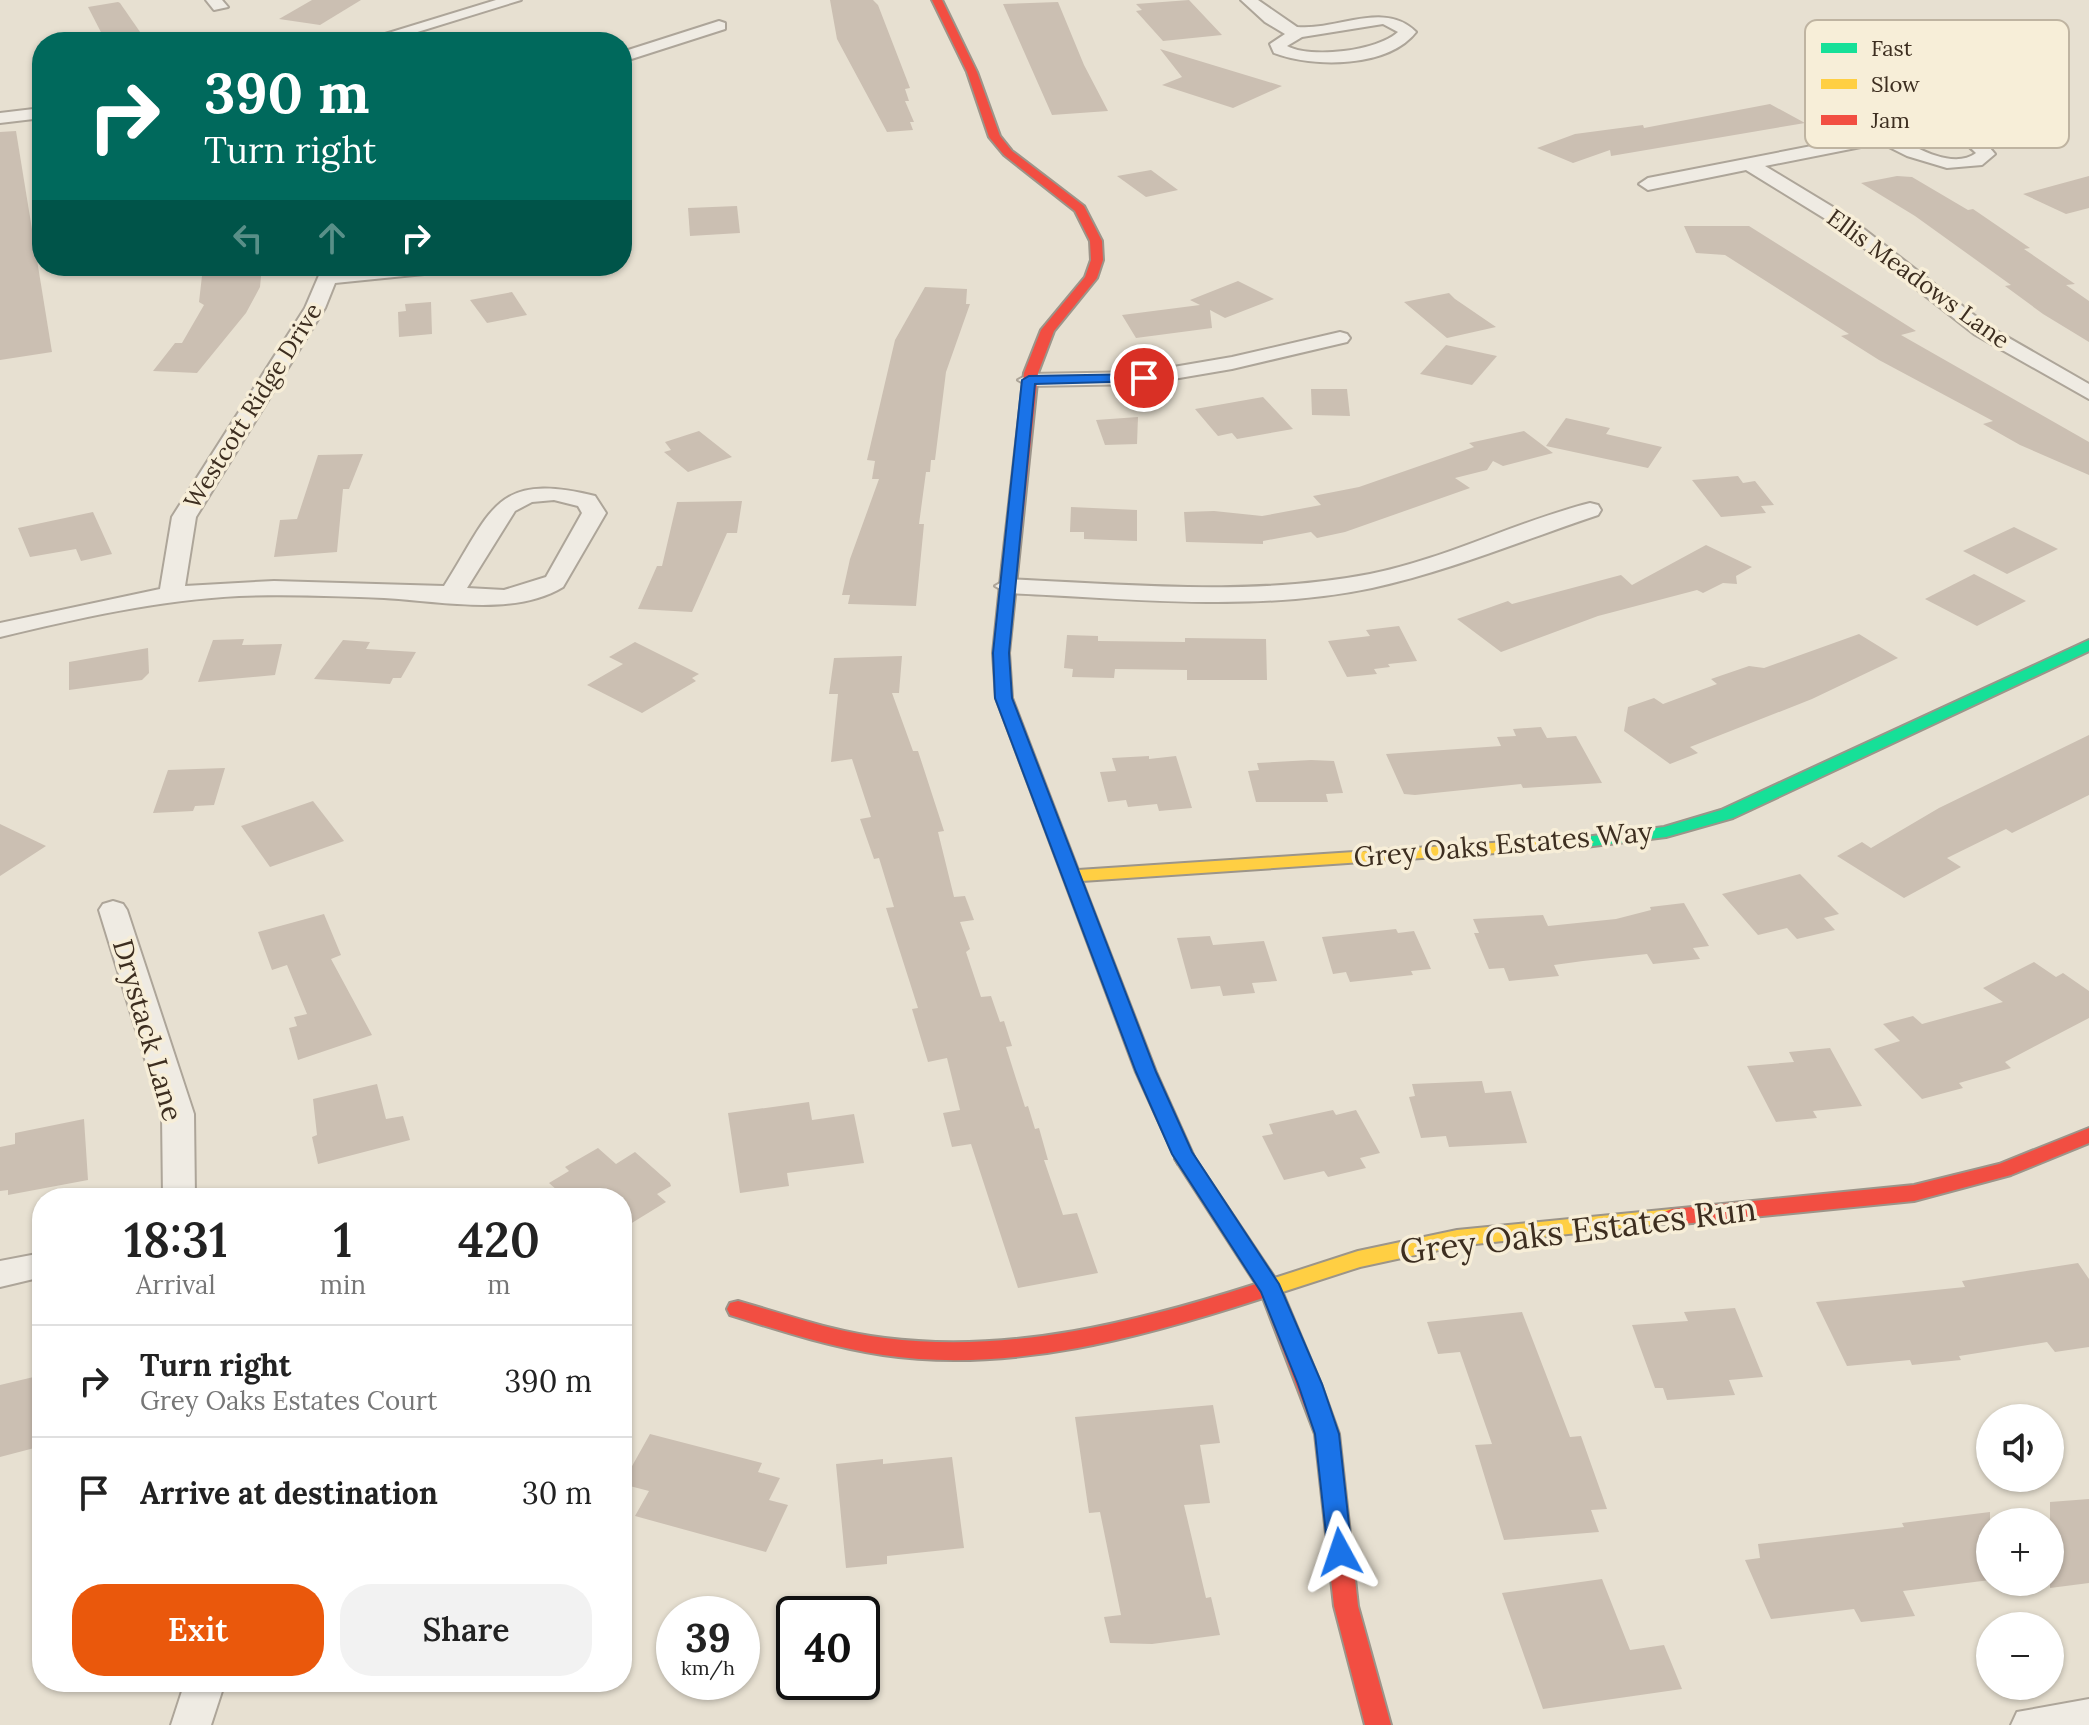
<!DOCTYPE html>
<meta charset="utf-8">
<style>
body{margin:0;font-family:Lora,serif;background:#f2f2f2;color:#222;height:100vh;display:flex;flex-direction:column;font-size:30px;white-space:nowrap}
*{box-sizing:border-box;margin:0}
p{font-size:26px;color:#767676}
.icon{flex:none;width:44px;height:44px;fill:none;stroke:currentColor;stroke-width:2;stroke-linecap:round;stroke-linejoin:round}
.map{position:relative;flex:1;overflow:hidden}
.drawer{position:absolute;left:32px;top:1188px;width:600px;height:504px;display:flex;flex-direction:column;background:#fff;border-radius:32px;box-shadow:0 2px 6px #0004}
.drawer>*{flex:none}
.banner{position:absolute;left:32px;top:32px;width:600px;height:244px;border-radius:32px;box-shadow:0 2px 6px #0004;background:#00695c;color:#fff;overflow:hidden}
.fabs{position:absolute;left:1976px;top:1404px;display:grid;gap:16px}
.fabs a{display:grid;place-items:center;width:88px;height:88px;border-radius:50%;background:#fff;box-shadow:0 2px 6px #0004;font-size:40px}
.speed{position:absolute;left:656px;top:1596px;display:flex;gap:16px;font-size:40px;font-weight:700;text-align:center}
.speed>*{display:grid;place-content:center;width:104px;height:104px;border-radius:50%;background:#fff;box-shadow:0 2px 6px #0004;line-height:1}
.speed small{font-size:20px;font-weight:400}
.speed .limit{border:4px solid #111;border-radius:12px;background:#fff;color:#111}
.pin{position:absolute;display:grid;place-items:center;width:68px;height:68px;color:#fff;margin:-34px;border:4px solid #fff;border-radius:50%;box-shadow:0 2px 8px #0007}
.me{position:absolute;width:88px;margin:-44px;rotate:355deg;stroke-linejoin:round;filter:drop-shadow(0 0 6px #0008)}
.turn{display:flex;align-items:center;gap:28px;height:168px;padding:0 40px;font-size:36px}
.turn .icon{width:104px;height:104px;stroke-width:2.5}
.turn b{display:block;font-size:56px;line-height:68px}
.lanes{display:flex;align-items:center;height:76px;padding:0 40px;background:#0003;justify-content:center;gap:40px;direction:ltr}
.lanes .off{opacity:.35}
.eta{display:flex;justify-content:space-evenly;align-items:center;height:136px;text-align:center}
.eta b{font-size:48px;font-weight:600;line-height:56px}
.button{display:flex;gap:16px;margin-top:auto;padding:16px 40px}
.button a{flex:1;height:92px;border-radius:32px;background:#ea580c;color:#fff;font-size:32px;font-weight:600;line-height:92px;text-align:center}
.button a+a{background:#f2f2f2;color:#222}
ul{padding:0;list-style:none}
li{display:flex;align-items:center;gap:24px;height:112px;padding:0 40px;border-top:2px solid #e0e0e0}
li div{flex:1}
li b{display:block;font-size:30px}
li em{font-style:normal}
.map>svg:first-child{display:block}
.building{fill:#cbbfb2}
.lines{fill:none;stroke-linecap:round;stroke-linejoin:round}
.street-casing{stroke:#ada599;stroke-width:4}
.fast-casing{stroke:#9c958a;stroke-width:4}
.slow-casing{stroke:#9c958a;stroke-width:4}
.jam-casing{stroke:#9c958a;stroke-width:4}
.street{fill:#efebe3;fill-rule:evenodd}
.fast{fill:#16e098;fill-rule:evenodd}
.slow{fill:#ffcf43;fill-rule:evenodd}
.jam{fill:#f24e42;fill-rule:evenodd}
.route{fill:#1a73e8;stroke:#114b97;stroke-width:2}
.labels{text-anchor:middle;stroke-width:7;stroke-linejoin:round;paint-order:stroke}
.far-street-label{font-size:24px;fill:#3d2e20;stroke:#f7eed8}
.street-label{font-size:28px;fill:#3d2e20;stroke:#f7eed8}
.near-street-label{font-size:34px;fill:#3d2e20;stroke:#f7eed8}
.key{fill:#f7eed8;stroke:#bfb4a1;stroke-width:2}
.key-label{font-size:22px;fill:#3d2e20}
</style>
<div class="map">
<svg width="2089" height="1725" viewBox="0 0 2089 1725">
<rect width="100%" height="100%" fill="#e7e0d1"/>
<g class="building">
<polygon points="312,0 361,0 320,25 279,19"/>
<polygon points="830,0 873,0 878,5 910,88 905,89 909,101 905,101 914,122 910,122 913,130 887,132 837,39"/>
<polygon points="1189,0 1222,35 1163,41 1136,11 1142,10 1136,4"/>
<polygon points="118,2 120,3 147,42 106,42 88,7"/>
<polygon points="1058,2 1084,65 1108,111 1052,115 1003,4"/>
<polygon points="1160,49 1282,86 1233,108 1162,85 1182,77"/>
<polygon points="1770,104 1805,123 1611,156 1610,150 1573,163 1537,148 1575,134 1643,125 1644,128"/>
<polygon points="16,131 52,352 0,360 0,132"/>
<polygon points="1151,170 1178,190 1146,197 1117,176"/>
<polygon points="1897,176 1912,177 1968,210 1973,209 2030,248 2024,249 2075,284 2066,285 2089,301 2089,342 2043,314 2005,286 2011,285 1915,216 1861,183"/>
<polygon points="2089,176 2089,208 2066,214 2023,194"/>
<polygon points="737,206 740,233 690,236 688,208"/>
<polygon points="1684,226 1749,226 1916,331 1901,335 2089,442 2089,475 2020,445 1983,424 1993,421 1879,360 1841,336 1849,334 1725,255 1696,253"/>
<polygon points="262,266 260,287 246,313 197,373 153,371 175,343 182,343 204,305 199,302 203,267"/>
<polygon points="1238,281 1274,299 1225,318 1210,310 1212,328 1136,338 1122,315 1200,305 1190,300"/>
<polygon points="925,287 967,289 966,304 970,304 946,372 935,460 931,460 930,472 926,472 919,524 924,524 916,606 848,604 850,595 842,595 850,559 879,479 872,479 875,461 867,460 895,340"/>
<polygon points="512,292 527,315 487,323 470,300"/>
<polygon points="1449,293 1455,299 1496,327 1447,338 1404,302"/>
<polygon points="431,302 432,334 399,337 398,312 406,311 405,304"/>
<polygon points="1446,345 1497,356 1472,385 1420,374"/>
<polygon points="1311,389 1347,389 1350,416 1312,415"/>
<polygon points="1263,397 1293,429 1237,439 1232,433 1218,436 1195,409"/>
<polygon points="1138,417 1137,444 1105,445 1096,420"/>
<polygon points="1566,418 1610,428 1606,434 1662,447 1648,468 1546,446"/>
<polygon points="699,431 732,457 688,472 664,452 671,450 665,442"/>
<polygon points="1524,431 1553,453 1503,466 1493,461 1487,470 1455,478 1470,488 1345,532 1317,538 1311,532 1263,541 1263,544 1186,542 1184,512 1214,511 1262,516 1321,505 1313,496 1359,487 1474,447 1469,443"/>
<polygon points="363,454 349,489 343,489 337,552 274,557 280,520 297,519 318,455"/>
<polygon points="1738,476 1743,483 1755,481 1774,505 1761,506 1766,513 1721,517 1692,480"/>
<polygon points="742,501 737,533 727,533 692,612 638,609 657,566 662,566 677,502"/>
<polygon points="1071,507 1137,510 1137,541 1084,539 1084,532 1070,532"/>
<polygon points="93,512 112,554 81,561 76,549 30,557 18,528"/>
<polygon points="2014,527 2058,549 2007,574 1963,551"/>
<polygon points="1706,545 1752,567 1736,576 1737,584 1723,583 1703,593 1697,590 1598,616 1501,652 1457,619 1508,601 1512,604 1621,575 1632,585"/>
<polygon points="1974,574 2026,601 1977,626 1925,599"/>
<polygon points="1399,626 1417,661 1388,664 1390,667 1374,669 1377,674 1347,677 1328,641 1370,636 1366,630"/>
<polygon points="1859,634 1898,658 1812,699 1690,747 1698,753 1670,764 1624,731 1628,707 1654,698 1663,704 1717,684 1711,679 1749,666 1764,668"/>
<polygon points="1067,635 1098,636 1098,641 1185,642 1185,638 1266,639 1267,680 1187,680 1187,670 1115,669 1114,678 1072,677 1073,669 1064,668"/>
<polygon points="244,639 242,645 282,644 275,675 198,682 213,640"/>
<polygon points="343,640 370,642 366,649 416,652 401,678 393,678 390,684 314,679"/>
<polygon points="635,642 699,674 692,678 696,681 642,713 587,685 623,664 609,657"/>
<polygon points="148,648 149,673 142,680 69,690 69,662"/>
<polygon points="902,656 899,693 892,693 913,751 918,751 944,831 938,832 954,897 965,896 974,920 960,922 970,949 966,952 981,997 991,996 1000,1022 1004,1021 1012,1046 1006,1047 1025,1107 1028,1106 1035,1129 1039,1128 1048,1160 1044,1160 1063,1215 1077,1213 1098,1273 1018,1288 971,1144 952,1147 943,1113 960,1110 947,1058 928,1062 912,1009 918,1008 886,908 894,907 879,858 874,859 860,819 871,817 852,759 831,762 838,694 829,694 834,658"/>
<polygon points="1541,727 1547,738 1576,736 1602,783 1523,788 1521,784 1415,795 1404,794 1386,754 1501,746 1497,737 1516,736 1513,729"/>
<polygon points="2089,735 2089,795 2012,833 2006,829 1947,858 1961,867 1904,898 1837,856 1862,842 1871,848 1939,808"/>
<polygon points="1149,756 1149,759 1176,756 1192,808 1159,811 1157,804 1128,807 1126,800 1108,802 1100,772 1116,771 1112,758"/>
<polygon points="1311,760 1334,761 1343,793 1326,794 1328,802 1256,802 1248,771 1259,770 1257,763"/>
<polygon points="225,768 214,805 195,806 193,811 153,813 168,770"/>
<polygon points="313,801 344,841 270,867 241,826"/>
<polygon points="0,824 46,846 0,876"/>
<polygon points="1800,874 1839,914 1824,918 1835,930 1797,939 1787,928 1758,935 1722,894"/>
<polygon points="1684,903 1709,946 1693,948 1700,959 1653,964 1647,954 1583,961 1554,965 1559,976 1509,981 1504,968 1489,969 1474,933 1479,933 1473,919 1543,915 1548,926 1616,919 1651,910 1650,907"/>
<polygon points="324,914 341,955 331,959 372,1035 298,1060 289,1028 297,1026 294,1017 307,1014 287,965 272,970 258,932"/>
<polygon points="1396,929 1398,933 1414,931 1431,969 1411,971 1413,975 1350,982 1346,972 1333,974 1322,937"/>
<polygon points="1210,936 1213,945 1264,941 1277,981 1252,983 1255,993 1223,996 1220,986 1191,989 1177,938"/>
<polygon points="2034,962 2056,977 2063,973 2089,991 2089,1018 2005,1062 2011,1068 1959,1083 1963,1088 1922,1099 1874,1049 1900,1041 1883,1024 1913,1016 1922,1024 2003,1002 1983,988"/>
<polygon points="1830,1048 1862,1106 1813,1111 1817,1118 1776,1122 1747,1066 1794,1062 1789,1052"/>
<polygon points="1482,1081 1485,1093 1511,1091 1527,1143 1449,1147 1446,1136 1421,1138 1409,1097 1415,1096 1412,1084"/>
<polygon points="377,1084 386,1119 403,1116 410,1140 318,1164 312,1137 317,1135 313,1099"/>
<polygon points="809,1102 812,1120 854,1114 864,1163 787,1173 789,1186 740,1193 728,1113"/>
<polygon points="1333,1110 1336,1115 1356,1110 1380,1153 1360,1158 1366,1168 1328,1177 1324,1171 1284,1180 1262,1136 1273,1134 1269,1124"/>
<polygon points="84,1119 88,1180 8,1195 8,1190 0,1191 0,1147 15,1144 15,1133"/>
<polygon points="598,1148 616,1164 635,1152 670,1183 671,1186 657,1194 666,1202 622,1229 622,1198 566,1198 549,1183 569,1171 565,1167"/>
<polygon points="2078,1263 2089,1279 2089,1347 2055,1352 2047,1342 1959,1356 1961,1360 1912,1365 1910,1360 1847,1366 1816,1302 1965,1287 1962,1281"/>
<polygon points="1735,1308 1763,1377 1729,1380 1735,1395 1667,1400 1663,1388 1655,1388 1632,1325 1688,1321 1684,1312"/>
<polygon points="1522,1312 1570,1437 1581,1436 1607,1509 1591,1510 1599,1532 1504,1540 1475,1445 1492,1444 1460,1352 1438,1354 1427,1322"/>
<polygon points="42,1375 42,1446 0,1457 0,1385"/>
<polygon points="1213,1405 1220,1443 1200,1445 1210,1503 1184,1505 1206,1598 1211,1597 1220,1635 1152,1644 1110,1643 1104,1617 1121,1615 1100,1512 1089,1513 1075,1417"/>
<polygon points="650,1434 762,1463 758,1472 780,1478 769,1500 788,1505 766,1552 635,1516 649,1491 622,1484"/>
<polygon points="952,1457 964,1548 887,1556 887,1564 846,1568 836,1464 883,1459 883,1464"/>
<polygon points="2089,1499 2089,1583 2050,1588 2050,1502"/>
<polygon points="1990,1512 1990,1580 1903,1591 1915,1616 1861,1622 1854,1609 1771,1619 1745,1560 1760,1558 1758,1544 1904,1527 1902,1523"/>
<polygon points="1602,1579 1630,1650 1664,1645 1682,1689 1543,1709 1502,1593"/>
</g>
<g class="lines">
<g class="street-casing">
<g id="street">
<polygon points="206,0 222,0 228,7 214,10"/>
<polygon points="496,0 521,0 385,42 359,42"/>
<path d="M1241,0h17l39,27c40,4 87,-27 119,5 -28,36 -103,36 -142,21l-4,-9 15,-10 -20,-12zM1383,24l15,8c-20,19 -88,27 -111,14l15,-9z"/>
<polygon points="719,21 725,23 725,29 622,62 622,52"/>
<polygon points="42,108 42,118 0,123 0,113"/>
<path d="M1889,112c37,0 83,11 106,42l-13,11 -35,3 -40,-12 -26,-13 -116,23 81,49 142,111 101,58v15l-115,-65 -142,-111 -86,-53 -98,20 -9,-6 9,-6 220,-43 1,-17zM1891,122c30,0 64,9 85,31 -25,19 -71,-11 -93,-24v-4z"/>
<path d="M323,266h20l-2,5 48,-5h65l-10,6 -109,11 -10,25 -129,209 -11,69 89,-5 170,5c48,-75 50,-115 151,-90l11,17 -43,74c-49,30 -123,14 -179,11 -48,-2 -97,-4 -145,-2 -81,4 -160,22 -239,41v-14l160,-34 12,-72 133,-209zM554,500l24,6 4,7 -36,64 -42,13 -37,-2 48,-77 17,-9z"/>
<polygon points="1340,332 1347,334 1350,338 1347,342 1232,369 1144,384 1029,386 1018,380 1029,374 1144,372 1232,357"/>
<path d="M1590,503l8,2 3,5 -3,5c-75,25 -148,56 -226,73 -119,25 -245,10 -365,5l-12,-7 12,-7c120,5 244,18 363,-5 76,-15 145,-52 220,-71z"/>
<polygon points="113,901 123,904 127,910 194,1114 195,1198 163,1198 162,1114 99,910 103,904"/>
<polygon points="42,1253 42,1277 0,1287 0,1261"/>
<polygon points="185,1682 225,1682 211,1725 171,1725"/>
<polygon points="2089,1699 2089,1725 2011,1725 2017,1712"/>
</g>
</g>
<g class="fast-casing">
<polygon id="fast" points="2089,640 2089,651 1733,818 1666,837 1585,847 1576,842 1585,837 1664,827 1721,810"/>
</g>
<g class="slow-casing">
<g id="slow">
<polygon points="1010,561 1018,566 1009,653 1012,698 1078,870 1585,837 1594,842 1585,847 1082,881 1156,1072 1195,1159 1192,1164 1178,1164 1136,1072 996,698 993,653 1002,566"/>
<polygon points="1672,1209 1680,1212 1683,1217 1680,1222 1457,1246 1360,1267 1267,1297 1259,1295 1256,1289 1259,1283 1358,1251 1457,1230"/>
</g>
</g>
<g class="jam-casing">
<g id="jam">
<polygon points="932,0 942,0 977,72 1000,136 1012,151 1084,206 1102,241 1103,260 1097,278 1054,331 1038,373 1018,566 1010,571 1002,566 1024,373 1041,330 1085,277 1091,260 1090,241 1075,211 1004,155 989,137 967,72"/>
<polygon points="2089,1128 2089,1143 2011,1175 1914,1201 1672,1225 1664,1222 1661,1217 1664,1212 1672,1209 1914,1185 1999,1164"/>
<path d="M1185,1152l7,2 87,130 42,100 18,50 19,172 33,119h-26l-31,-119 -19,-172 -52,-136c-120,39 -252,76 -380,57 -53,-8 -102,-24 -153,-40l-3,-6 3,-6 8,-2c49,14 96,31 147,37 126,16 252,-16 371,-54l-81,-125 3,-5z"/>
</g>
</g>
<use href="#street" class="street"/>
<use href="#fast" class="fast"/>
<use href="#slow" class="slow"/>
<use href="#jam" class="jam"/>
</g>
<polygon class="route" points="1144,374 1150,378 1148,381 1035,384 1009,653 1012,698 1156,1072 1192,1152 1279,1284 1322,1384 1339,1434 1352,1552 1348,1559 1340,1562 1331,1559 1328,1552 1315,1434 1298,1384 1261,1292 1172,1154 1136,1072 995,698 993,653 1022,380 1029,376"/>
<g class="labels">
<g class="far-street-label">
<text transform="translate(1918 279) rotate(36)" y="8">Ellis Meadows Lane</text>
<text transform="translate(253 406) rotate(-58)" y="8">Westcott Ridge Drive</text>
</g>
<g class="street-label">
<text transform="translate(1503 844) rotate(-5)" y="10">Grey Oaks Estates Way</text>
<text transform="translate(148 1030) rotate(74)" y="10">Drystack Lane</text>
</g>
<g class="near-street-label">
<text transform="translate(1578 1230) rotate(-7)" y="12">Grey Oaks Estates Run</text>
</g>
</g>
<rect x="1805" y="20" width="264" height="128" rx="12" class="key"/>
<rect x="1821" y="43" width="36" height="10" fill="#16e098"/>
<rect x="1821" y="79" width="36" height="10" fill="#ffcf43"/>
<rect x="1821" y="115" width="36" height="10" fill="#f24e42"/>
<g class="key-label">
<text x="1871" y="56">Fast</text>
<text x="1871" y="92">Slow</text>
<text x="1871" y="128">Jam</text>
</g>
</svg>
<div class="fabs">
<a><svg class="icon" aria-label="sound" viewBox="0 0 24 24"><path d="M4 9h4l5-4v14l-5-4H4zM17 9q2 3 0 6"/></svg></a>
<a>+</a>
<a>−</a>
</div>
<div class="speed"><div>39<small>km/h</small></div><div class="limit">40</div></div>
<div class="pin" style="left:1144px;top:378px;background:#d93025"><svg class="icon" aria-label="arrive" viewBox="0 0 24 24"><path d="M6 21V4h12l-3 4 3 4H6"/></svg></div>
<svg class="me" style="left:1340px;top:1552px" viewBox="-20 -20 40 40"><path d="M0-17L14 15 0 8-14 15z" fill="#1a73e8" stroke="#fff" stroke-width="4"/></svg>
<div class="banner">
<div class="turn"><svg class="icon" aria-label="right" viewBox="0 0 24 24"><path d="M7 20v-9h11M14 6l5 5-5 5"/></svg><div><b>390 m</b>Turn right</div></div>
<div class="lanes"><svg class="icon off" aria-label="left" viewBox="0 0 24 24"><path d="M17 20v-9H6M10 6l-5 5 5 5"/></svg><svg class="icon off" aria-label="ahead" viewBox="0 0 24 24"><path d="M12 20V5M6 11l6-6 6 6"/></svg><svg class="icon" aria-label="right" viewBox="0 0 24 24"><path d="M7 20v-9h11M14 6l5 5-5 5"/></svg></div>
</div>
<section class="drawer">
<div class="eta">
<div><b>18:31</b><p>Arrival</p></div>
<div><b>1</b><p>min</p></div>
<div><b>420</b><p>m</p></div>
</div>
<ul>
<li><svg class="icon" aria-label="right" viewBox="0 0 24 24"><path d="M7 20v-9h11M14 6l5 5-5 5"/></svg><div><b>Turn right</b><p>Grey Oaks Estates Court</p></div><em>390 m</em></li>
<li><svg class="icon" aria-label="arrive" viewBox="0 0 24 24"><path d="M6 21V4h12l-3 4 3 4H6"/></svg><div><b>Arrive at destination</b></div><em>30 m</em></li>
</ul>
<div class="button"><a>Exit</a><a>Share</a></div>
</section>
</div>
